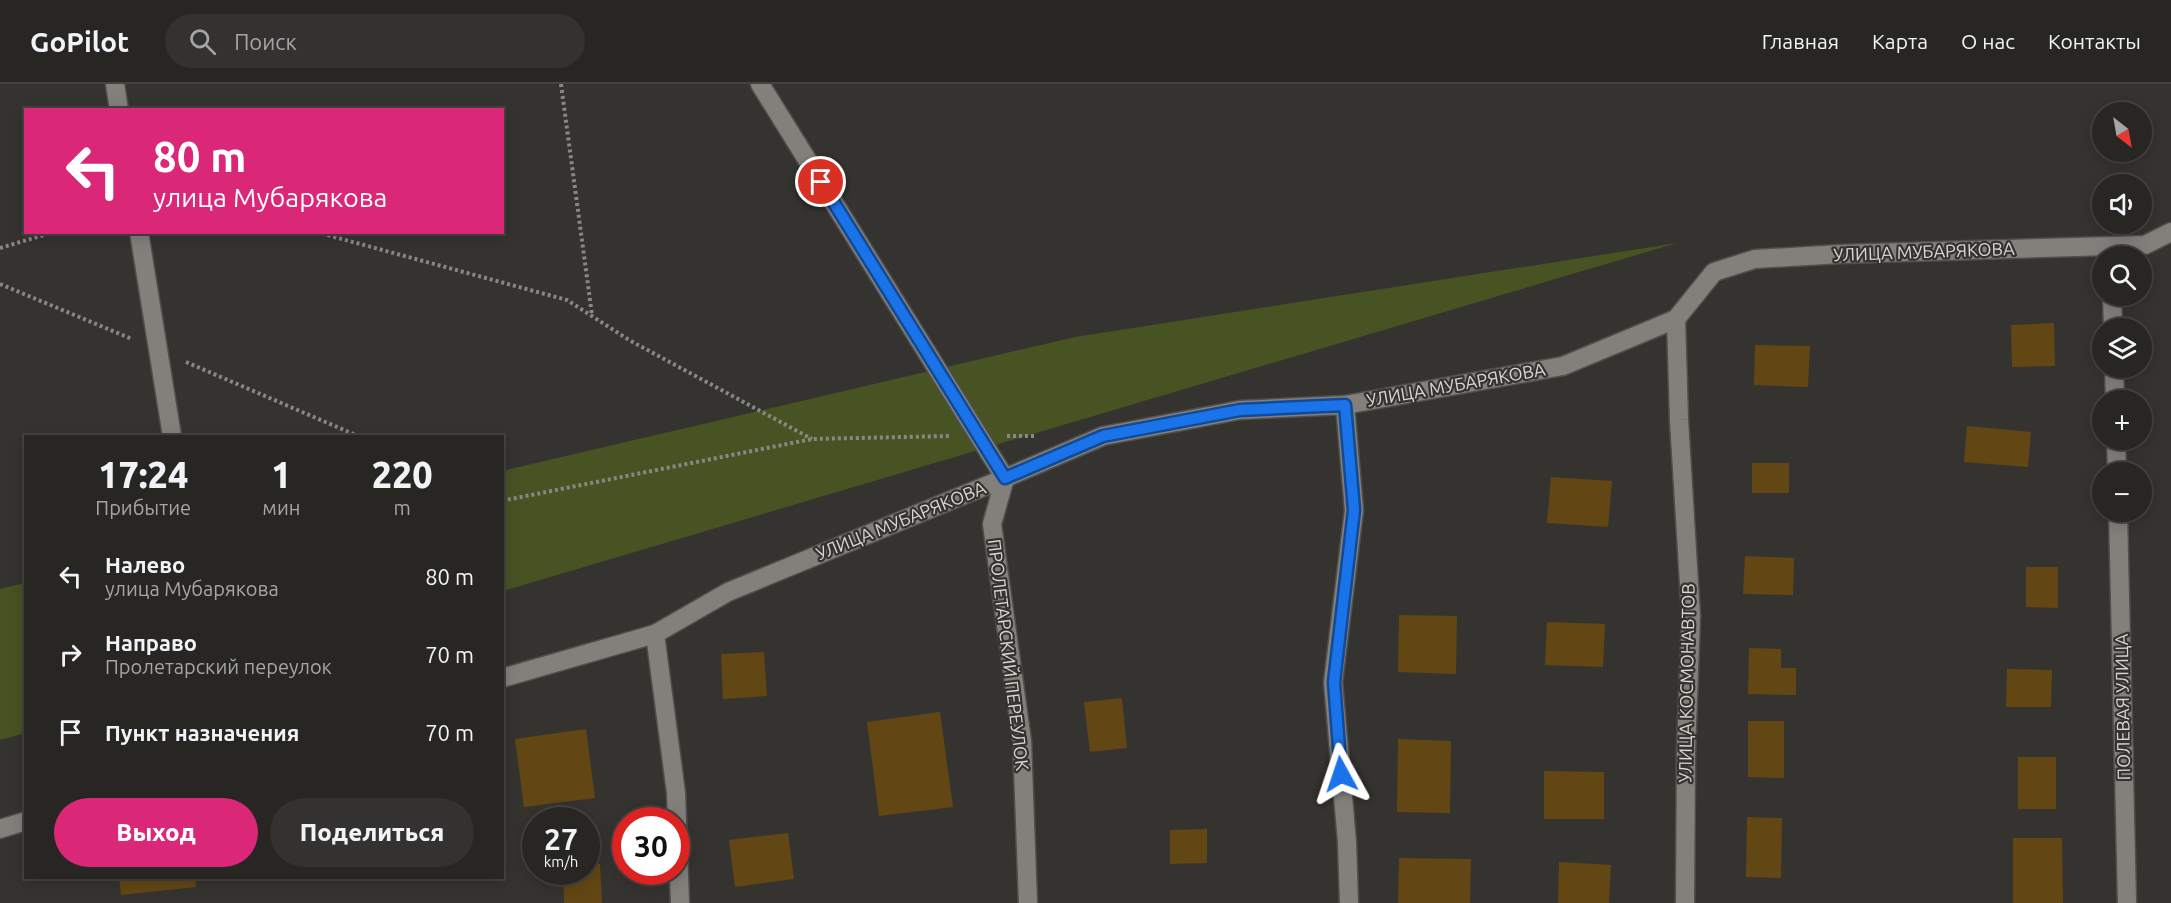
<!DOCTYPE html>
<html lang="ru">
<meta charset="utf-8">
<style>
body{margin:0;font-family:Ubuntu,sans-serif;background:#343230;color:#f1f3f6;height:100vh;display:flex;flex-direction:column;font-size:22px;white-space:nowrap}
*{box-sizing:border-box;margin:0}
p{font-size:20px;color:#a5a5a6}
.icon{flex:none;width:33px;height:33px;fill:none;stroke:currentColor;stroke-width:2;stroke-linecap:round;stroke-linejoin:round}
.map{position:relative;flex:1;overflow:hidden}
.side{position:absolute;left:24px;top:351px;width:480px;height:444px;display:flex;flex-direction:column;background:#282623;border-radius:0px;box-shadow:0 3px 15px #0003,0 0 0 2px #444341}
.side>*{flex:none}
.top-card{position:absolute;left:24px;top:24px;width:480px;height:126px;border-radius:0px;box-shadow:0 3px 15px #0003,0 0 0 2px #444341;background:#db2777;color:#fff;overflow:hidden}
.needle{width:39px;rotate:149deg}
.tools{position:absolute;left:2092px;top:18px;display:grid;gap:12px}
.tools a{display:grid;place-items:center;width:60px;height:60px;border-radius:50%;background:#282623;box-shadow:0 3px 15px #0003,0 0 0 2px #444341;font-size:30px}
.speed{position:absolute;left:522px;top:723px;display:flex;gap:12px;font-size:30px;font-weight:700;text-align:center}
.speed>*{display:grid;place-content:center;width:78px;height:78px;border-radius:50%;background:#282623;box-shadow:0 3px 15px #0003,0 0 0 2px #444341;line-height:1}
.speed small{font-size:15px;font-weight:400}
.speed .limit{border:9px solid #d22;background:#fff;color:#111}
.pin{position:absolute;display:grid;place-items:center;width:51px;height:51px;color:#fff;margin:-26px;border:3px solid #fff;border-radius:50%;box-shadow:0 2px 6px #0007}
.me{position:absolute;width:66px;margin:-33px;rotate:355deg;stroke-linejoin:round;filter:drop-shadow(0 0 4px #0008)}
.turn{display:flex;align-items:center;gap:21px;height:126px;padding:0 30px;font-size:27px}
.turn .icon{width:78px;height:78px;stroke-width:2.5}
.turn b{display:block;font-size:42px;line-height:51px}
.eta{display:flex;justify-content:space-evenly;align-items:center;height:102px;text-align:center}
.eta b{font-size:36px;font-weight:800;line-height:42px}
.button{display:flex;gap:12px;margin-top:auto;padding:12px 30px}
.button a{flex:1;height:69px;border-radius:36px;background:#db2777;color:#fff;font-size:24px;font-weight:800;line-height:69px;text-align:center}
.button a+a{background:#343230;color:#f1f3f6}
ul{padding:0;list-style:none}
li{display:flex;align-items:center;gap:18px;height:78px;padding:0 30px}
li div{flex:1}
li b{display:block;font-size:22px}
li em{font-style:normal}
header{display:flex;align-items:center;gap:36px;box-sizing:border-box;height:84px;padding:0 30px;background:#282623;border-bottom:2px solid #444341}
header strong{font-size:28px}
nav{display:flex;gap:33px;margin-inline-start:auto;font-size:21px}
.search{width:420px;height:54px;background:#343230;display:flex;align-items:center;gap:15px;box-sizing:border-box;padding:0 21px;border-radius:33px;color:#a5a5a6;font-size:22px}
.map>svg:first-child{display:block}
.green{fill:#485323}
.building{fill:#624714}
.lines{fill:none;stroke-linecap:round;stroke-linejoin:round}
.street-casing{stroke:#514f4c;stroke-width:21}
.path{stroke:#898784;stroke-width:4;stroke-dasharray:3 3;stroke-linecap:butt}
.street{stroke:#83807c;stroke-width:18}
.route-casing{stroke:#114b97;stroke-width:15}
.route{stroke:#1a73e8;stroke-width:10}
.labels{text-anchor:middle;stroke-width:4.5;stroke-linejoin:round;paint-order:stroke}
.street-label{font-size:18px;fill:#d8d6d4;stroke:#35332f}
</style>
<header>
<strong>GoPilot</strong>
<div class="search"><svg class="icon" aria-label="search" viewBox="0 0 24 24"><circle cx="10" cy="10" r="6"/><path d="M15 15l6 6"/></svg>Поиск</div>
<nav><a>Главная</a><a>Карта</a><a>О нас</a><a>Контакты</a></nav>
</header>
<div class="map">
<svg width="2171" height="819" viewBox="0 0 2171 819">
<rect width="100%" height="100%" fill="#35332f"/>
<g class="green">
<polygon points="1677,159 503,507 502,387 1075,253"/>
<polygon points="25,499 25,649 0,656 0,505"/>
</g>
<g class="building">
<polygon points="2054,239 2055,282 2012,283 2011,241"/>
<polygon points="1755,261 1810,262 1808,303 1754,301"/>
<polygon points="1967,342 2031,348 2028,383 1964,378"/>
<rect x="1752" y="379" width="37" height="30"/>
<polygon points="1551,393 1612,397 1608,443 1547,439"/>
<polygon points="1745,472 1794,474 1793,511 1743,510"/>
<polygon points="2026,483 2058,483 2058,524 2026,523"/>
<polygon points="1399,531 1457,532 1456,590 1398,588"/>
<polygon points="1547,538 1605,540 1603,583 1545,581"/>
<polygon points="1749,564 1781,565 1781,584 1796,584 1796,611 1748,610"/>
<polygon points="764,568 767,612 723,615 721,570"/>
<polygon points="2007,585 2052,586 2051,623 2006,623"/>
<polygon points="1122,614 1127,664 1090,668 1084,618"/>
<polygon points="940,628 953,723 879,732 867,638"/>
<polygon points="1748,637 1784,637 1784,694 1748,693"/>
<polygon points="586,645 595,714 524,723 515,655"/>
<polygon points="1398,655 1451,657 1450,729 1397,728"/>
<rect x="2018" y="673" width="38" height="52"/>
<polygon points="1544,687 1604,688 1604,735 1544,735"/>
<polygon points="1747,733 1782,734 1781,794 1746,793"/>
<polygon points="1207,745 1207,779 1170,780 1170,746"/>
<polygon points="788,749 794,795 735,803 729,756"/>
<polygon points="2013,754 2062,754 2063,819 2013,819"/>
<polygon points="1399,774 1471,775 1470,819 1398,819"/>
<polygon points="1559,778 1611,781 1609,819 1558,819"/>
<polygon points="600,780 602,819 564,819 563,788 586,788 586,781"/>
<polygon points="119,794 195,794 196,803 121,811"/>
</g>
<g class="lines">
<g class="street-casing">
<g id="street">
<polyline points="115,0 119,26"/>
<polyline points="760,0 1005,394 992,440 1022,657 1028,819"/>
<polyline points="139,148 172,352"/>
<polyline points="2112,212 2113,244"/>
<polyline points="1676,235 1679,336 1691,532 1686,668 1685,819"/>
<polyline points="2114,284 2115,316"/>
<polyline points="1345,321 1354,426 1333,598 1347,758 1349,819"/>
<polyline points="2116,356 2117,388"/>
<polyline points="2118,428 2127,819"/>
<polyline points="655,550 676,709 680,819"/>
<polyline points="502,594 655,550 728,508 1005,394 1103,352 1240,326 1345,321 1563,282 1676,235 1714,188 1755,175 1841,170 2145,161 2171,148"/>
<polyline points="0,745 26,737"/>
</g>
</g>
<g class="path">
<polyline points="561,0 592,231"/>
<polyline points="316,148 567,216 629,256 812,355"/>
<polyline points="0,164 54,148"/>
<polyline points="0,200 132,255"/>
<polyline points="186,278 358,352"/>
<polyline points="1007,352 1036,352"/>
<polyline points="502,415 506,416 812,355 949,352"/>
</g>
<use href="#street" class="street"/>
</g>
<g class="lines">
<g class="route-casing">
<polyline id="route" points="821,98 1005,394 1103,352 1240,326 1345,321 1354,426 1334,598 1341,690"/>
</g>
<use href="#route" class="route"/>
</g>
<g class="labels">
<g class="street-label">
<text transform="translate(1924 168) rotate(-2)" y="6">УЛИЦА МУБАРЯКОВА</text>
<text transform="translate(1456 301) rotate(-10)" y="6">УЛИЦА МУБАРЯКОВА</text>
<text transform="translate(901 437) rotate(-22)" y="6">УЛИЦА МУБАРЯКОВА</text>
<text transform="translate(1008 571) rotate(83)" y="6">ПРОЛЕТАРСКИЙ ПЕРЕУЛОК</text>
<text transform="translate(1687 599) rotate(-89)" y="6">УЛИЦА КОСМОНАВТОВ</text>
<text transform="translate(2123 623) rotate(-91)" y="6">ПОЛЕВАЯ УЛИЦА</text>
</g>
</g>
</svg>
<div class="tools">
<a><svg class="needle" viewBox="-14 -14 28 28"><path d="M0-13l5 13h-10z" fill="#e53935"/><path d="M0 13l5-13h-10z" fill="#a5a5a6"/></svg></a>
<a><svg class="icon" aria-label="sound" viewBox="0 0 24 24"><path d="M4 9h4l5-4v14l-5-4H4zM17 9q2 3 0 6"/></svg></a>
<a><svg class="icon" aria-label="search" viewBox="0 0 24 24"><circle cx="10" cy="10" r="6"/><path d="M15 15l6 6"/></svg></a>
<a><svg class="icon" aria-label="layers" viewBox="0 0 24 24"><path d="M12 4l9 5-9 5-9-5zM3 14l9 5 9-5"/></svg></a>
<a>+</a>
<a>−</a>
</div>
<div class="speed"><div>27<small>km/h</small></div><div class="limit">30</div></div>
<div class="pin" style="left:821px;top:98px;background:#d93025"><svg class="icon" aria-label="arrive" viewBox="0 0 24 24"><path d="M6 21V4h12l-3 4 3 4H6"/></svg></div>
<svg class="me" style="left:1341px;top:690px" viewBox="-20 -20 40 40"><path d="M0-17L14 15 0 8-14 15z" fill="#1a73e8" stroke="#fff" stroke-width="4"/></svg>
<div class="top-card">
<div class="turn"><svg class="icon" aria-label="left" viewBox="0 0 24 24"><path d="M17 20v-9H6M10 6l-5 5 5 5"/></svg><div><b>80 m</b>улица Мубарякова</div></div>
</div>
<section class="side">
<div class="eta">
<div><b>17:24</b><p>Прибытие</p></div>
<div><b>1</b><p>мин</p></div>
<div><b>220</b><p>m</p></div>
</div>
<ul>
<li><svg class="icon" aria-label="left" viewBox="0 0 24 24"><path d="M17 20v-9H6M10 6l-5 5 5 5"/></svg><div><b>Налево</b><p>улица Мубарякова</p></div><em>80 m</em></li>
<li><svg class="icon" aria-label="right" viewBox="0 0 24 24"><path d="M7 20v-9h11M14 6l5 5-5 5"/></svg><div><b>Направо</b><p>Пролетарский переулок</p></div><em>70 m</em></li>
<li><svg class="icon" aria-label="arrive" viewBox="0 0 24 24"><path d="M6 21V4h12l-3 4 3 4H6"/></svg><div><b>Пункт назначения</b></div><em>70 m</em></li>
</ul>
<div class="button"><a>Выход</a><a>Поделиться</a></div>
</section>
</div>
